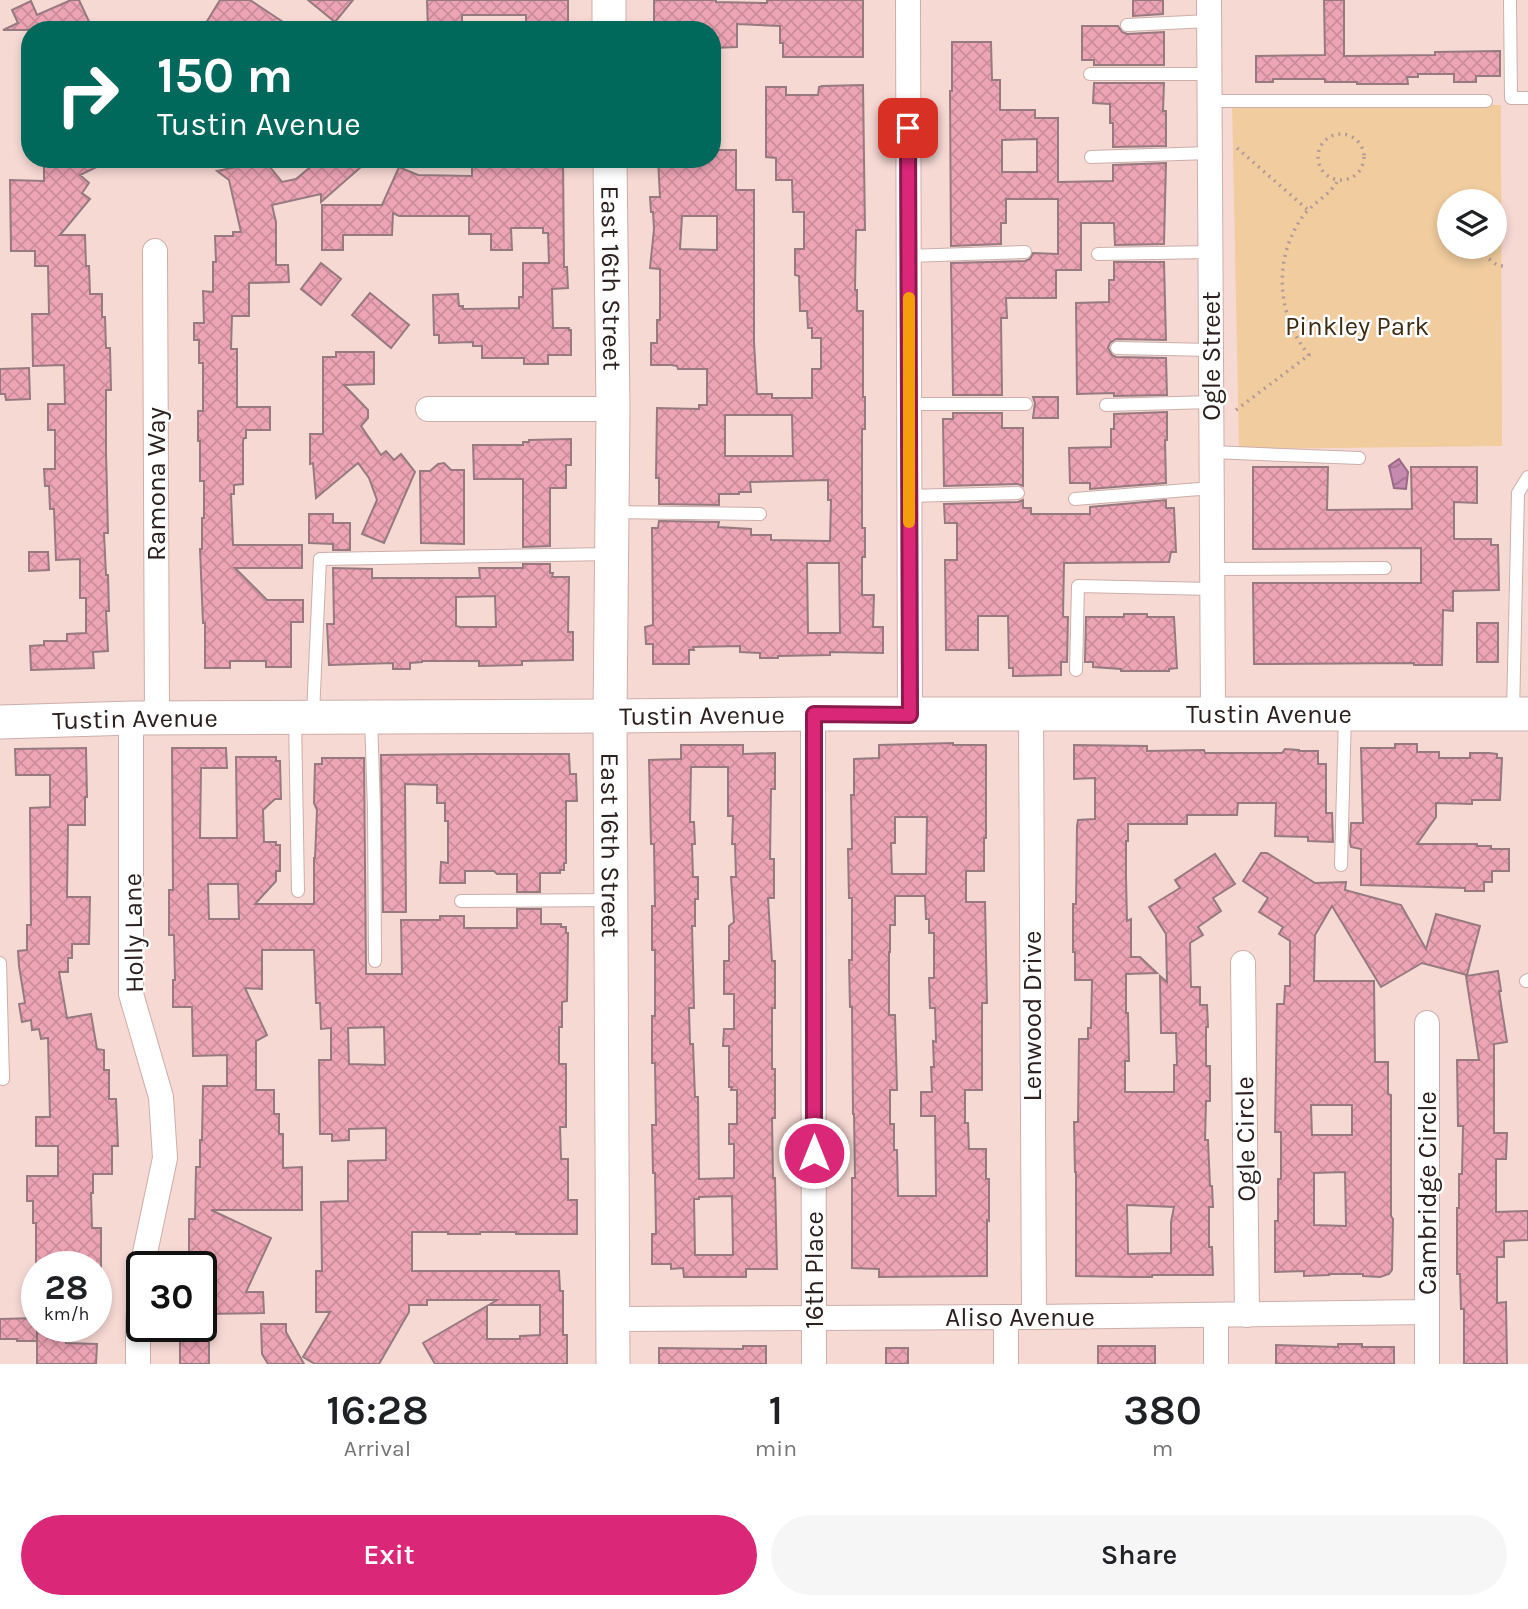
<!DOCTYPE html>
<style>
body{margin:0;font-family:Karla,sans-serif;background:#f6f6f6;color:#202124;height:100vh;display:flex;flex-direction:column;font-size:26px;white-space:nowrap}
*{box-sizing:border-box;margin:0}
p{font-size:23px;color:#757577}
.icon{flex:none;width:38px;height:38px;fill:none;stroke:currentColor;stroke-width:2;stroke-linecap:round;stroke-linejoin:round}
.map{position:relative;height:1364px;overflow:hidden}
.panel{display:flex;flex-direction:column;background:#fff;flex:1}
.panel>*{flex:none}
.banner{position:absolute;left:21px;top:21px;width:700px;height:147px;border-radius:28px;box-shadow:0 4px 10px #0003;background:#00695c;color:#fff;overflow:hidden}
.controls{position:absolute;left:1437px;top:189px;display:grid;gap:14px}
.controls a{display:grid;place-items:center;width:70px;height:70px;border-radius:50%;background:#fff;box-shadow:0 4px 10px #0003;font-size:35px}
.speed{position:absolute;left:21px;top:1251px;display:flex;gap:14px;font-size:35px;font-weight:700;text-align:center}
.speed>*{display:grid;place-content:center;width:91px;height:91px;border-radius:50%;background:#fff;box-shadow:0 4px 10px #0003;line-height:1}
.speed small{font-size:18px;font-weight:400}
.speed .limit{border:4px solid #111;border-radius:10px;background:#fff;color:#111}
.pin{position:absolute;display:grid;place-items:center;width:60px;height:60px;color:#fff;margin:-30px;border-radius:14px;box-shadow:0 4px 10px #0006}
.me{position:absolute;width:77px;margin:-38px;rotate:0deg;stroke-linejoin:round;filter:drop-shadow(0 0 5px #0008)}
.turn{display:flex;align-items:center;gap:24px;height:147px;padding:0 21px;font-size:32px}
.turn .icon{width:91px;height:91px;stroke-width:2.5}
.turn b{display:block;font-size:49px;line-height:60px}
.eta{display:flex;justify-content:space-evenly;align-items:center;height:119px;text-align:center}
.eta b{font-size:42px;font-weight:600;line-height:49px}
.action{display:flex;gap:14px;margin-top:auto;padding:14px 21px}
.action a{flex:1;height:80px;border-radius:42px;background:#db2777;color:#fff;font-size:28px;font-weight:600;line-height:80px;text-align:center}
.action a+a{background:#f6f6f6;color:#202124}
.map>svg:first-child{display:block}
.park{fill:#f0cc9e;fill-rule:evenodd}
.water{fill:url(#water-waves);stroke:#986a84;stroke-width:2}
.building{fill:url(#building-cross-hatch);stroke:#967a80;stroke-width:2;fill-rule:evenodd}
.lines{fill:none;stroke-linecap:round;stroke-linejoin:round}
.lane-casing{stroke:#ccaeaa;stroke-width:14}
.street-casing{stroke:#ccaeaa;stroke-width:26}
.secondary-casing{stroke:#ccaeaa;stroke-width:35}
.path{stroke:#b39c98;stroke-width:3.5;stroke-dasharray:2 5;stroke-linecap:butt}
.lane{stroke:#fff;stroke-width:12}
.street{stroke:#fff;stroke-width:24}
.secondary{stroke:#fff;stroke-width:33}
.route-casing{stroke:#8e194d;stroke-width:18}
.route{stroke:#db2777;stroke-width:12}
.slow{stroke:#f59e0b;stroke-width:12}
.labels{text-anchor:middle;stroke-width:5;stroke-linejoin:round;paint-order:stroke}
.street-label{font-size:26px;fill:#2c2120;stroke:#fff}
.park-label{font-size:26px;fill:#3f2d13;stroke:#fff}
</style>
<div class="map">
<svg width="1528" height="1364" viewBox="0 0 1528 1364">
<defs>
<pattern id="water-waves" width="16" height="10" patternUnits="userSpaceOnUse" patternTransform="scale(1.75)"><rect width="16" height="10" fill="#c689af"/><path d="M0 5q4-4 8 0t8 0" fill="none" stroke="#a1708e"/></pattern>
<pattern id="building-cross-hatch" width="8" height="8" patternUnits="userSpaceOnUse" patternTransform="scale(1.75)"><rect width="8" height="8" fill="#eda4b4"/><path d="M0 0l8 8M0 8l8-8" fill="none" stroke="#cb8d9a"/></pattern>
</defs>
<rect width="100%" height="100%" fill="#f7d9d4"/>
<path class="park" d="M1232,102l269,3 1,341 -263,3zM1449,201h45v46h-45z"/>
<polygon class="water" points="1399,459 1408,472 1406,489 1394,488 1389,466"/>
<g class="building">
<polygon points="71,0 79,0 93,30 3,30 18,23 12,10 31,1 37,15"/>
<polygon points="220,0 250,0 295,30 217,30 206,23"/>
<polygon points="308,0 353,0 335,22"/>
<polygon points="427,0 568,0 568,30 526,30 526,15 462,15 462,30 428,30"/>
<polygon points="654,0 716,0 716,2 767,3 767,0 863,0 863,57 783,57 783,43 780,43 780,26 737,24 737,47 712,48 712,30 654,30"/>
<polygon points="1133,0 1163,0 1163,14 1133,16"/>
<polygon points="1324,0 1344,0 1344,56 1435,55 1435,52 1500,51 1500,76 1476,76 1476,82 1454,82 1454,74 1418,74 1418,77 1407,77 1408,84 1357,84 1357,82 1325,82 1325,79 1273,79 1273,82 1256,82 1256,56 1325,55"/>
<polygon points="1082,26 1118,26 1122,32 1127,34 1164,32 1164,65 1094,65 1094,60 1082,60"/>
<path d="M952,42h39l1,38h8v30h35v8h23v64l55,-1v-16l53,-2 -2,81 -49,1 -1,-22h-33v47h-25v28h-50l1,20h-6l1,77h-49l-2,-132 74,-2 5,-2 3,-6 25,1v-55h-52v24h-5v21l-50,2 -1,-155h2zM1037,139v33h-35v-32z"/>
<polygon points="1094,83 1164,83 1163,111 1166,111 1166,146 1113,147 1113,123 1110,123 1110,104 1093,103"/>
<path d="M863,85l2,145h-9l-1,60h2v21h6v86h2v32h-3v99h3v29h-3v38h12l-1,32h10v26l-53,-1v3l-52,1v2h-18v-5l-20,-1v-6l-47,1 1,3h-5v14h-36v-20h-7l-1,-17 8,-2 -1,-97h6l1,-7 60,1 -1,5 33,2v6h20v5l59,1 1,-41h-3v-20l-78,2 1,10h-12v2h-20v11l-60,-1v-26h-3l1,-70 42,1v-4h8v-36h-29l-1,-3 -6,-1h-20v-22h6v-23h3v-51l-10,-1 4,-39 -1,-17h-2l-1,-15h10l-2,-38h54v-9h24v40h18v152l3,52h15v4h40v-29h9v-31h-9v-10h-4l-1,-17h-7l-1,-35 -4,-1v-26h9v-37h-11l-1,-32h-16v-22l-10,-1v-70h20v8h32l1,-8 3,-1zM682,216h35v34l-37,-1zM725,415h67l1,41h-68zM807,563h32l1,70h-32z"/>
<polygon points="44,159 113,159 80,175 89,183 82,193 90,199 60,235 85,235 86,266 89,266 90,294 102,294 102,317 105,317 106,348 110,348 111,390 106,390 106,451 108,533 104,533 106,575 108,575 109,611 106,611 108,651 93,652 94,668 31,670 30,646 44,645 44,641 67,641 67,634 86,633 86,598 80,598 80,559 56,560 54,509 50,509 49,486 45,486 44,469 55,469 55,430 48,430 48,404 65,404 64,365 33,366 32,314 49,314 48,266 35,266 35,251 11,251 10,180 44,181"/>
<polygon points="320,159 370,159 321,202 321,194 272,205 276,222 276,265 288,265 289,282 249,283 249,316 232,316 231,349 237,349 237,407 270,407 270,430 246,430 246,438 244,438 243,441 243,484 234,485 234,494 231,494 233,545 302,545 302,568 235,568 267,600 303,600 303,622 291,622 291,667 266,667 266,661 230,661 230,668 205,668 205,623 203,623 200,549 202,549 202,518 204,518 204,481 200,481 200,441 198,441 198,411 203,411 203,363 199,363 199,340 194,340 194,323 204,323 203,291 213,292 213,262 216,262 215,236 233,236 233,232 241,232 229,180 217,171 265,161 282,182 296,179"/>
<polygon points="472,159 503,159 503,163 533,162 533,159 563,159 564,267 567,267 568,288 552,289 553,328 569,328 569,330 571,330 571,355 548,355 548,364 524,364 524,358 482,358 482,346 473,346 473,342 439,343 439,335 434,335 433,295 458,294 459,306 463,306 463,309 519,308 519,297 523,297 523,263 549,263 548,233 543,233 543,228 511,228 512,250 491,250 491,234 469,234 469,216 399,216 393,213 392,235 343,235 343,250 322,250 322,205 382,205 399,167 418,175 472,176"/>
<polygon points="1114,262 1164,262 1166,340 1116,339 1110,343 1108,348 1112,355 1116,357 1166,358 1167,395 1114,396 1114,393 1077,394 1076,303 1109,302 1109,280 1114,280"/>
<polygon points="321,263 341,279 321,305 301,289"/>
<polygon points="370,293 409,325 391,348 352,315"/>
<polygon points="336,352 374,352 374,384 344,385 368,410 368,418 361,426 381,455 386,451 394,460 401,454 415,472 384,543 362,534 377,500 369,478 358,463 316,498 313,463 310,464 310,434 323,434 323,357 336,357"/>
<polygon points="29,368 30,399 6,400 5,394 0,394 0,369"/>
<polygon points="1033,397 1058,397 1058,418 1033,418 1035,403"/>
<polygon points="1167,412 1167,440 1165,440 1166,483 1090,489 1090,483 1070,483 1069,448 1111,447 1111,429 1114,429 1114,414"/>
<polygon points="953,413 1002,413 1002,428 1023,428 1023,486 1018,484 944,486 943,419 953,419"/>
<polygon points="571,439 571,465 566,465 566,488 550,488 550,546 523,547 523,479 474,479 473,445 523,445 523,442 529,442 529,440"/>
<polygon points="444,463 451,470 464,470 464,544 421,543 420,471 430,471 438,464"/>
<polygon points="1253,467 1328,467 1327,510 1412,509 1411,467 1477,467 1477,503 1454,502 1454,539 1491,539 1491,545 1498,545 1499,590 1453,591 1453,611 1443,610 1442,665 1414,665 1414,663 1254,664 1253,583 1421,583 1421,548 1253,549"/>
<polygon points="1023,500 1023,508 1031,508 1031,514 1090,514 1090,507 1166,500 1166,508 1174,508 1176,552 1171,552 1169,562 1064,563 1063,616 1064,617 1068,617 1067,662 1061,662 1061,675 1013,676 1013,668 1009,668 1008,616 978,616 978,650 946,650 945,560 957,560 957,523 945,523 944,504 1018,502"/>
<polygon points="309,514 333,514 333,523 350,523 350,550 333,550 333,544 309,543"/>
<polygon points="29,552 48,552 49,570 29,571"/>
<path d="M523,564h27v9h3l-1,4h17l-1,55h5v28l-51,1v4l-43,1v-5h-57v1l-12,1v6h-17v-6l-64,2 -2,-41h7l-1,-56 39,1v9h108l-1,-10h44zM495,596l1,31h-36l-4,-1v-29z"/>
<polygon points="1124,614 1147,614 1147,617 1174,617 1177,668 1169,669 1169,671 1121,671 1121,669 1093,667 1093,662 1085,662 1086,617 1124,617"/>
<rect x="1477" y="623" width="21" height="39"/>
<path d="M953,743v2h33v93h-2v33h-18v31h19l2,101h-5v87h-17v33h3l1,26h17v30h3v42l-2,-1v56l-108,1v-8l-27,-1v-90h3l-1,-64h-1l-1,-107h-2l-1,-47h3v-62h-3l-1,-49h4l-1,-54h3v-36l25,-1v-13zM895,817h32l-1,57h-34l-1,-31h4zM895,896h30l1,23h3v14h5v45h-5l1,30h5l1,34 -3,-1 1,26h-3l1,25h-11v24h14l1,80h-38l-1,-46h-3v-26h-4v-34h7l-2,-75h-6v-63h1v-27h5z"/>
<polygon points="1395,744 1417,744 1417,752 1439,752 1439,758 1470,758 1470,753 1489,753 1497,754 1497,758 1502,758 1500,800 1472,800 1472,804 1436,803 1436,817 1417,844 1477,844 1477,846 1491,846 1491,849 1509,849 1509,871 1492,871 1492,882 1484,882 1484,891 1465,891 1465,888 1361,885 1361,849 1351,847 1350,842 1351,823 1363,823 1361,748 1395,748"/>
<path d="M681,745h62v9l32,-1v36h-4l-1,70h4v39h-6l4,63h3v47h-3v61h3v49h-3l1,60h2l2,91h-31v8h-62l-1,-9 -12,1v-5h-19v-30h4l-1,-61h-2l-1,-48h4l-1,-62h-3v-47h3v-66h-3v-44h3l-1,-62h-3l-2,-84 32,-1zM691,767h37v49h5l-1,28h3l1,33h-5l3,45 -5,4v35h-5v33h10v35h-10l-1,17h6v41h3l-1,3h6v34h-8v20h5v34l-35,1 -1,-82h-3l-2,-53h-3l-1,-36h5l-2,-82h3v-27h3v-22h-5l-1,-33h3l-1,-22h-4zM732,1196l1,59h-38l-1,-56h5v-2z"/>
<path d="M1074,745l73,1v5l57,-1 1,3h77l3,-4 14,1v1h19v13h8v49h6l1,29 -25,-1v-4l-33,-1 1,-33h-38l-1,12h-50v9h-59v17h-2v36l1,44 4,-2v38h9l17,16 -31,1v39h2l1,48h-4v31h49v-27h3l-1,-32h-15l-1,-57 7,6 -1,-48 -17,-27 31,-19 -5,-8 40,-26 20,30 -22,14 8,13 -23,16 5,8 -13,8 1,44h9v18h7l1,22h-2v39h4v35h-4l-1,39h3l2,46h2l1,21h-4v40h3l1,28h-61v2h-25l-51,-1v-104h-1l-1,-50h4l1,-83h9v-11h3l1,-48h-17v-28h-2v-48h3l1,-78 1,-6 17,-1v-41l-21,1zM1127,1205l47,2 -3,15v31l-43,1z"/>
<polygon points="86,748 87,797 85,797 85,825 68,825 67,897 90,897 89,944 72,944 72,958 68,958 68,972 59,972 67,1018 91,1014 97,1049 104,1050 104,1070 109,1070 109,1099 116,1099 118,1146 112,1146 112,1174 93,1174 93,1193 91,1193 92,1228 101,1228 101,1267 36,1267 36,1223 33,1223 33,1201 27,1201 27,1176 58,1176 58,1146 36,1146 36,1117 50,1117 48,1038 41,1039 39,1029 32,1030 31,1020 22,1022 19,1004 25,1003 19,966 18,951 27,950 27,925 31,925 30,808 50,807 50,775 16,775 15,749"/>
<path d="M172,748h54l1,20h-26l-1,70h37l-1,-81h40v4h4l1,38h-6l-12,11 1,32h12v3h4v26h-4v10l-21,23h59v-46h1l2,-48 -3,-7 1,-39h7v-6h42l2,216h36l-1,-54h39v-4h24v12h53v-19h24v15h20v3h5v6h2l-1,68 -5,1v25h-3v37h7v63h-6l1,32h7v41h9v34h-61v-2h-36v2h-32v-2h-36v39h147l1,20h3v44h4v29h-132l-12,-21 64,-37v33h33v-3l20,-1v-30h-51l8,-5h-70v5h-18v7l-30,52h-64l-12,-7 27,-45h-14v-41h6l-1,-69 27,-1v-40l38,-1v-32l-37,1v11l-17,1v-7h-12l-1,-74h12v-32l-10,1 -1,-26h-4l-2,-53h-52v39l-17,-1 22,47 -11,6v49h18v24h5v20h4v34l19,-1v43h-91l60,28 -25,54h17l1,21 -63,1v-50h-12v-45h6l1,-52h4v-27h2l1,-54h24v-31l-34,1 -1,-49h-19v-27h2l-1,-45h-5v-45h4zM208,884h30l1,35h-30zM384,1027l1,38 -36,-1 -1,-36z"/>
<polygon points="474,754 569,754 570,774 576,774 577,801 566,801 566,863 564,863 564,870 560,870 560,873 540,873 540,892 517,892 517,874 497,874 494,871 465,871 465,883 440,883 441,862 448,863 448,821 445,821 445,803 437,803 437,785 405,784 406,912 383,912 381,755"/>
<path d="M1261,853h6l48,30 31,-1 -1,8 56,15 25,44 10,-35 44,12 -13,49 -45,-12 -41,24 -49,-81 -17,29 -1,46h60l1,81h13v32l3,1v121l2,3 -1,51 -3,4 -9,3 -17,-1v-2h-34v1l-25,1v-5l-29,1v-51h3v-42h3v-47h-6l2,-128h7l1,-18h5v-45l-11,-7 4,-7 -24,-15 9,-14 -25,-17zM1311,1105h41v30h-40zM1345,1172l1,54 -32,-1v-52z"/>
<polygon points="1498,971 1501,991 1499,991 1507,1042 1494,1044 1494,1133 1507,1133 1506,1159 1496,1159 1496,1212 1528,1211 1528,1240 1504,1241 1504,1257 1497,1257 1497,1303 1506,1302 1507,1364 1464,1364 1464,1309 1461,1309 1460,1274 1457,1274 1457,1208 1459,1208 1459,1174 1462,1174 1463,1126 1458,1126 1457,1060 1479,1060 1466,976"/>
<polygon points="37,1318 37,1341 17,1341 17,1339 0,1339 0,1319"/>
<polygon points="261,1324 286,1324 286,1332 304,1364 268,1364 262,1354"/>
<polygon points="37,1326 66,1326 66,1343 97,1344 96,1364 37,1364"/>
<rect x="180" y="1326" width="29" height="38"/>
<polygon points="1338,1344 1362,1344 1362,1347 1394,1347 1394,1364 1276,1364 1276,1345 1338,1347"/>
<polygon points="743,1346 766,1346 766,1364 659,1364 659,1348 743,1349"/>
<rect x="1098" y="1346" width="57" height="18"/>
<rect x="886" y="1348" width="22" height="16"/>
</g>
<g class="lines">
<g class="lane-casing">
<g id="lane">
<polyline points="1510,0 1511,98 1528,98"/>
<polyline points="1127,25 1209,21"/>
<polyline points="1090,74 1209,74"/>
<polyline points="1209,101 1486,101"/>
<polyline points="1091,157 1209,153"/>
<polyline points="1098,254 1210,252"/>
<polyline points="908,256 1025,252"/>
<polyline points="1117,348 1212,350"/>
<polyline points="909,404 1026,404"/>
<polyline points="1106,405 1211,402"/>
<polyline points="1211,452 1359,458"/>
<polyline points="909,496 1018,493"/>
<polyline points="1075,499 1212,488"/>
<polyline points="612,512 760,514"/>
<polyline points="1212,569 1385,568"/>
<polyline points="1076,670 1078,586 1212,589"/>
<polyline points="1513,713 1518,493 1528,477"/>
<polyline points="313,714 320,559 611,554"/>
<polyline points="295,717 298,891"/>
<polyline points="371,717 374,809 375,961"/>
<polyline points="1341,865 1345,714"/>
<polyline points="461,901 611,900"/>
<polyline points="0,963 3,1079"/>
<polyline points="1526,981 1528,980"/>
</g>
</g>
<g class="street-casing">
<g id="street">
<polyline points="908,0 910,715"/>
<polyline points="1209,0 1213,713"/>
<polyline points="155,251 157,718"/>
<polyline points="428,409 613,409"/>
<polyline points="813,714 814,1364"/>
<polyline points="1031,714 1034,1317"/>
<polyline points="133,718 131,736 131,994 161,1097 165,1158 142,1267"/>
<polyline points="1243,963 1247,1315"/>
<polyline points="1216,1315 1216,1364"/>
<polyline points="613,1319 1034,1317 1427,1312"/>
<polyline points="138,1364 138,1323 142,1270"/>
<polyline points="1006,1364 1006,1317"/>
<polyline points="1427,1364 1427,1023"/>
</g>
</g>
<g class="secondary-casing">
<g id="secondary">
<polyline points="609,0 609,30"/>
<path id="s1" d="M610,159l3,250 -3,307 3,648"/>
<path id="s2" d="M0,722l133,-4 477,-2 203,-2h715"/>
</g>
</g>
<g class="path">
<circle cx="1341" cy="157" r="23"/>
<polyline points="1237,148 1308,210"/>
<polyline points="1489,259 1497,265 1503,266"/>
<path d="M1236,410l73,-55c-32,-38 -36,-95 -8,-136 10,-16 29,-23 37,-39"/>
</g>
<use href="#lane" class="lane"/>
<use href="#street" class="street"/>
<use href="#secondary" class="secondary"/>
</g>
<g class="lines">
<g class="route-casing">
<polyline id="route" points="814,1153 814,714 910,715 908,128"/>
</g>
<use href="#route" class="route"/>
<polyline class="slow" points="909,298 909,522"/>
</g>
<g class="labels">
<g class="street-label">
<text dy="9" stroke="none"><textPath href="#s1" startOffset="119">East 16th Street</textPath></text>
<text transform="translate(1211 356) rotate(-90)" y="9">Ogle Street</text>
<text transform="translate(156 484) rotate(-90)" y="9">Ramona Way</text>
<text dy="9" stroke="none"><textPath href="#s2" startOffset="1269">Tustin Avenue</textPath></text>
<text dy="9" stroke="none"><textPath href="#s2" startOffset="702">Tustin Avenue</textPath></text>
<text dy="9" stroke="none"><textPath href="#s2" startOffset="135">Tustin Avenue</textPath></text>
<text dy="9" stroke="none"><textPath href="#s1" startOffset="686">East 16th Street</textPath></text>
<text transform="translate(133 933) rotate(-91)" y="9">Holly Lane</text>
<text transform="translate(1032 1016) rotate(-90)" y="9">Lenwood Drive</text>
<text transform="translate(1245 1139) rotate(-91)" y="9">Ogle Circle</text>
<text transform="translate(1427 1193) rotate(-90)" y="9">Cambridge Circle</text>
<text transform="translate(814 1270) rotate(-90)" y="9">16th Place</text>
<text x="1020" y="1326">Aliso Avenue</text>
</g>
<g class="park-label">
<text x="1357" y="335">Pinkley Park</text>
</g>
</g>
</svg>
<div class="controls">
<a><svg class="icon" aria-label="layers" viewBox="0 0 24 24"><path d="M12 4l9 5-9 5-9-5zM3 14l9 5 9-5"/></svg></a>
</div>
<div class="speed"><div>28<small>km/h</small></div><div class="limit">30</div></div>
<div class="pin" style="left:908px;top:128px;background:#d93025"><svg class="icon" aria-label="arrive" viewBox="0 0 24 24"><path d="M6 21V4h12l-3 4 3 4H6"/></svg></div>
<svg class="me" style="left:814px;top:1153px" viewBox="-20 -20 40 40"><circle r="17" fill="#db2777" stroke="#fff" stroke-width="3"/><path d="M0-11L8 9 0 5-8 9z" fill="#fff"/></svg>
<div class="banner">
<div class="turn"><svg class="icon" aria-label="right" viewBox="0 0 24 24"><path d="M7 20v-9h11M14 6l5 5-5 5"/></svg><div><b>150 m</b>Tustin Avenue</div></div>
</div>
</div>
<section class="panel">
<div class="eta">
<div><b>16:28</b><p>Arrival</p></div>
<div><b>1</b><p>min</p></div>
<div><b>380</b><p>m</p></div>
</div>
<div class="action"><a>Exit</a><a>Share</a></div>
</section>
